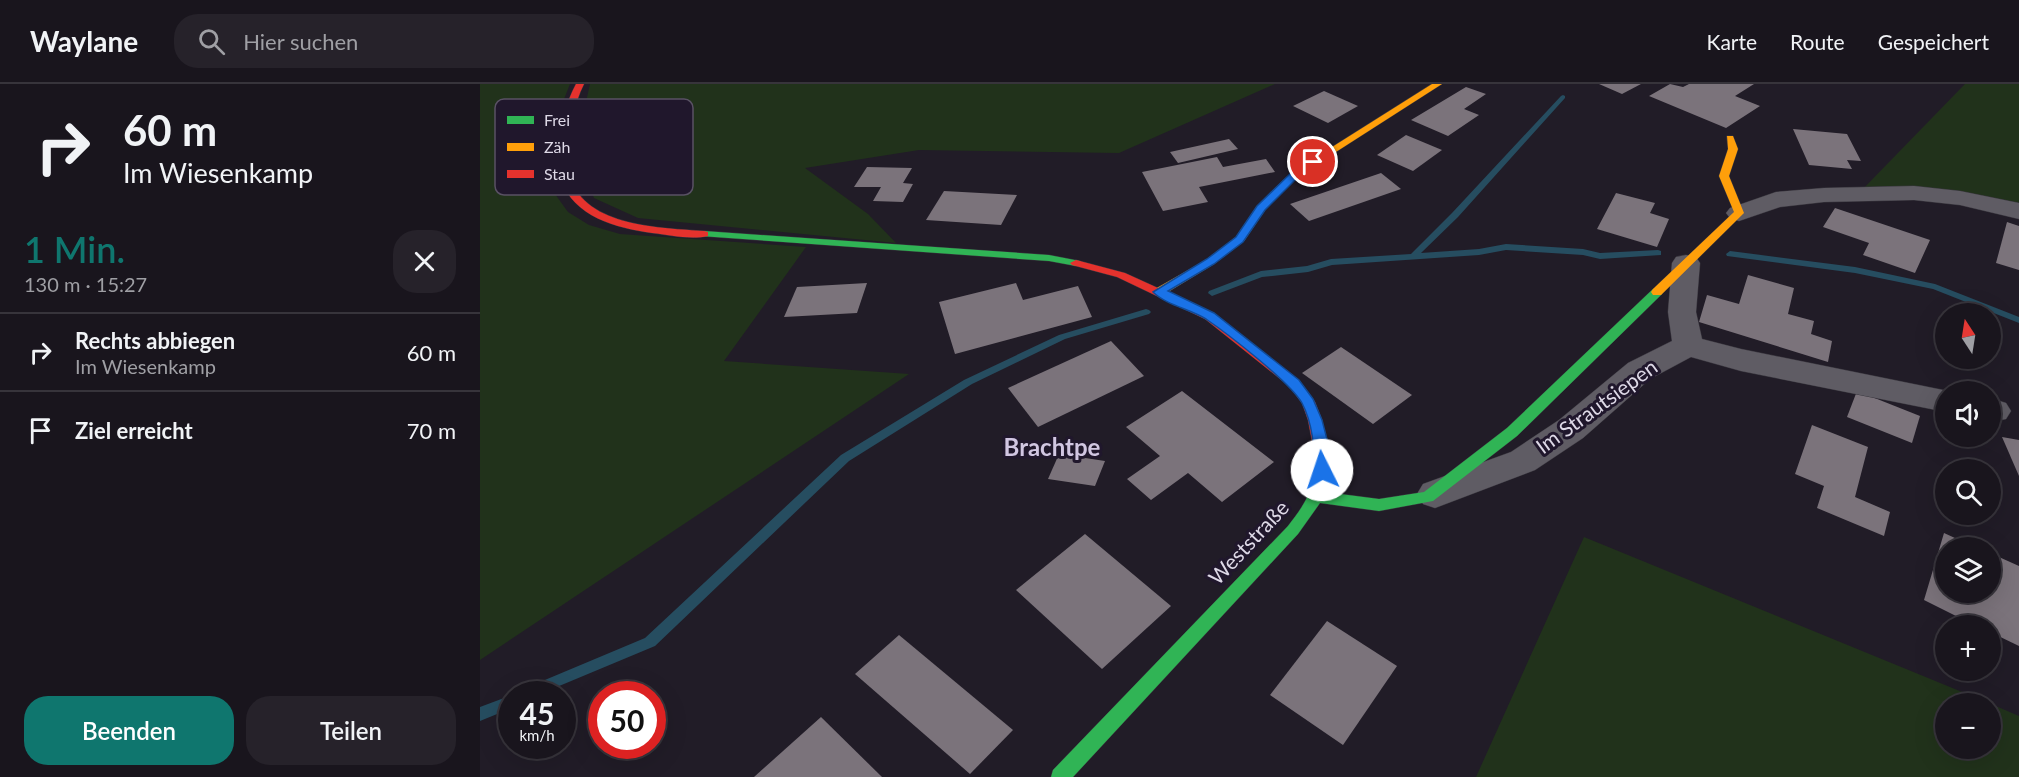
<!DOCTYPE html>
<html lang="de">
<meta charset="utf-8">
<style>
body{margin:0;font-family:Lato,sans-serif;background:#26222a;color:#f1f3f6;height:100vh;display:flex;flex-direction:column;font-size:22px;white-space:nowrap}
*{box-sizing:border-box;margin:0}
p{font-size:20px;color:#9f9fa4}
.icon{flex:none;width:33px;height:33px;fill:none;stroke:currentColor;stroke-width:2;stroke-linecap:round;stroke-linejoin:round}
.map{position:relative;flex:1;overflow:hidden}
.sheet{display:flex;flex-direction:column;background:#19151d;width:480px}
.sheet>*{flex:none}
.top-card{background:#19151d;color:#f1f3f6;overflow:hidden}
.needle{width:39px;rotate:348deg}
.fabs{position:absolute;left:1455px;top:219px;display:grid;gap:12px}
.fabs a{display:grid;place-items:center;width:66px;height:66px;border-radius:50%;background:#19151d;box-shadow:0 6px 24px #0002,0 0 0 2px #37343b;font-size:30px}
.speed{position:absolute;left:18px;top:597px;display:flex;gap:12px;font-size:30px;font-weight:700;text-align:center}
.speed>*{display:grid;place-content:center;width:78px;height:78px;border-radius:50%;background:#19151d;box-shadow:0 6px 24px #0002,0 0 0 2px #37343b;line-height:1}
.speed small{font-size:15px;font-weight:400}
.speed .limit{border:9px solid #d22;background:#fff;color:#111}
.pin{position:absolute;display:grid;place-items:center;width:51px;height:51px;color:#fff;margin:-26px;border:3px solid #fff;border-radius:50%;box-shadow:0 2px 6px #0007}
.me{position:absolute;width:66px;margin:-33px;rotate:356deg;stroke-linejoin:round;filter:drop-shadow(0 0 4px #0008)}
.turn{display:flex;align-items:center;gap:21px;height:126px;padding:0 24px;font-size:27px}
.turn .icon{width:78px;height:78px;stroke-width:2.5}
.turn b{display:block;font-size:42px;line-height:51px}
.round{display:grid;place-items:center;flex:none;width:63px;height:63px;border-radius:24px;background:#26222a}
.summary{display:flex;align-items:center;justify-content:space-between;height:102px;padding:0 24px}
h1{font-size:36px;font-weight:600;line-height:45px;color:#0f766e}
.cta{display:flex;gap:12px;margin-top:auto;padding:12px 24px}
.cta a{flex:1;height:69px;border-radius:24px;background:#0f766e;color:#fff;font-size:24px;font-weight:600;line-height:69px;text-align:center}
.cta a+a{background:#26222a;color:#f1f3f6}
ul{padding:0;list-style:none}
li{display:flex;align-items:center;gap:18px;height:78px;padding:0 24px;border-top:2px solid #37343b}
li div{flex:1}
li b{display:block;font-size:22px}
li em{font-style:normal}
header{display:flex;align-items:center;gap:36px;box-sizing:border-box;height:84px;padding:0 30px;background:#19151d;border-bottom:2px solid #37343b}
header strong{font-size:28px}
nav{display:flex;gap:33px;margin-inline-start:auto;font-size:21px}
.search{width:420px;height:54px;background:#26222a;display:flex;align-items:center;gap:15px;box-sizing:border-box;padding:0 21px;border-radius:24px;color:#9f9fa4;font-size:22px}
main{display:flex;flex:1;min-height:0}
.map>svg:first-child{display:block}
.green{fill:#21321b}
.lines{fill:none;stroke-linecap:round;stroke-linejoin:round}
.stream{fill:#264d60;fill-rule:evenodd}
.building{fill:#7b737b}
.street-casing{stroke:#39363e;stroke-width:1}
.fast-casing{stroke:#39363e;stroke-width:1}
.slow-casing{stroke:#39363e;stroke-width:1}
.jam-casing{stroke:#39363e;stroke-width:1}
.street{fill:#5f5c64;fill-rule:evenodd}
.fast{fill:#30b455;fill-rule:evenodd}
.slow{fill:#ff9f0a;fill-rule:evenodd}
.jam{fill:#e5322d;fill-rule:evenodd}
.route{fill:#1a73e8;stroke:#114b97;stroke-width:1.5}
.labels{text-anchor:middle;stroke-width:6;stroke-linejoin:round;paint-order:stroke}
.street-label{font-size:21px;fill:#ded9e7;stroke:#20172c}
.quarter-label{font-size:24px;font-weight:bold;fill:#d1c6e2;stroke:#20172c}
.key{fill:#20172c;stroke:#595164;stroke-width:1.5}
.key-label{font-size:16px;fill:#ded9e7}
</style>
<header>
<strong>Waylane</strong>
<div class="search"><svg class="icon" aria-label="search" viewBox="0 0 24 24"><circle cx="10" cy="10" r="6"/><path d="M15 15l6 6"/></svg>Hier suchen</div>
<nav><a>Karte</a><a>Route</a><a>Gespeichert</a></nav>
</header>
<main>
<section class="sheet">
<div class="top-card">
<div class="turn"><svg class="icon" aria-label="right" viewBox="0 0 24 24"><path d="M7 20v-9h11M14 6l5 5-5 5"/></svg><div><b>60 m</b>Im Wiesenkamp</div></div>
</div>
<div class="summary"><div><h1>1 Min.</h1><p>130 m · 15:27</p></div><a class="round"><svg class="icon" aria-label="close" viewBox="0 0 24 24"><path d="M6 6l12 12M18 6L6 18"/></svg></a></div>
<ul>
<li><svg class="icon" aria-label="right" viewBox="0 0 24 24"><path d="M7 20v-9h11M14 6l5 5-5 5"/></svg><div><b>Rechts abbiegen</b><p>Im Wiesenkamp</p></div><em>60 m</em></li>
<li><svg class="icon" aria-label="arrive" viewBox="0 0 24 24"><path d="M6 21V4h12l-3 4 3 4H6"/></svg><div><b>Ziel erreicht</b></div><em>70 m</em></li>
</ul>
<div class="cta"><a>Beenden</a><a>Teilen</a></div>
</section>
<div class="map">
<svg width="1539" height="693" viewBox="0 0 1539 693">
<rect width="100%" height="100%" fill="#211c27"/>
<g class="green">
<polygon points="0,0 90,0 77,33 72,88 75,110 88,128 109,141 140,150 326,163 244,277 429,290 0,576"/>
<polygon points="110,0 795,0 639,69 439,66 325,84 388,130 416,159 158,134 114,114 101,83 100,45"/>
<polygon points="1485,0 1539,0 1539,124 1381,107"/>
<polygon points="1104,453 1509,619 1466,620 1466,664 1510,664 1511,620 1539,632 1539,693 996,693"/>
</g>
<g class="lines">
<g class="stream">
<polygon points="1083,11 1085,12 1085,14 978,133 941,169 999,165 1026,160 1103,165 1120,169 1178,166 1181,167 1181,171 1120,175 1103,171 1026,166 999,171 852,181 828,188 782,193 732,212 728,209 729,207 781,187 827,182 851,175 931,170 972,129 1081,12"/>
<polygon points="1250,167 1375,183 1455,200 1539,233 1539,239 1453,205 1375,189 1247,172 1246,170"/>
<polygon points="666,225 669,226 671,228 669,230 585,255 492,300 369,377 175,562 60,610 40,610 41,606 165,554 361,371 484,296 579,251"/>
<polygon points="32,611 32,624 0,637 0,623"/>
</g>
</g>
<g class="building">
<polygon points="1119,0 1161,0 1142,10"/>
<polygon points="1190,0 1203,3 1209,0 1274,0 1255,12 1280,22 1246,44 1169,12"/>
<polygon points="986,3 1006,10 984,25 999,31 968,52 931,36"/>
<polygon points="844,7 878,22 848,39 813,22"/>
<polygon points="1313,45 1367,50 1381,77 1367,76 1372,85 1329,81"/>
<polygon points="926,51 962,66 933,87 897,71"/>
<polygon points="749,55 758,65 698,79 690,68"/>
<polygon points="737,73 743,83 786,75 795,88 719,103 728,118 683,127 662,88"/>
<polygon points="387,83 432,84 423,99 433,100 423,118 393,117 401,103 374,103"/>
<polygon points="901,89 921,105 829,137 810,120"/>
<polygon points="464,107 537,111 521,141 446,136"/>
<polygon points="1136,109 1175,119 1170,129 1189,135 1177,163 1117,145"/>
<polygon points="1355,124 1450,156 1435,189 1383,171 1389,159 1343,143"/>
<polygon points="1527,138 1539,142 1539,186 1516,179"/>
<polygon points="1268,191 1314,204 1308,230 1334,237 1331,250 1352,257 1348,278 1219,238 1227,211 1259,220"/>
<polygon points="387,199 377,229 304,233 317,203"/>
<polygon points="536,199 543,216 598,202 612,233 475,270 459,218"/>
<polygon points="631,257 664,292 558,343 528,304"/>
<polygon points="861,263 932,311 893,340 822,289"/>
<polygon points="702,307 794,378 742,418 708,389 671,416 647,395 680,372 646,343"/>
<polygon points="1377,307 1440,332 1432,359 1367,333"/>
<polygon points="1332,341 1388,363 1375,413 1410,428 1404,452 1337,424 1344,402 1315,390"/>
<polygon points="1522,353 1539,356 1539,392"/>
<polygon points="579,370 625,377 615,402 568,395"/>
<polygon points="1464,449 1497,464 1466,464 1466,508 1510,508 1510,469 1539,482 1539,562 1510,548 1510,542 1496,542 1444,516"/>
<polygon points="605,450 691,522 622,585 536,506"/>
<polygon points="847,537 917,582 863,661 790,611"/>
<polygon points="419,551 533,646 490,690 375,590"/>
<polygon points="341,633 402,693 274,693"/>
</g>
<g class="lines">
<g class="street-casing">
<g id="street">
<polygon points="1434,102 1480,107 1539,119 1539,135 1480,121 1434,116 1344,118 1300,123 1259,137 1250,134 1246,129 1250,124 1296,108 1344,104"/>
<polygon points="1206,171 1216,173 1220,179 1216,228 1222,255 1261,265 1473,308 1466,308 1466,328 1261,287 1211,273 1170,295 1103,354 1055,386 955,424 943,420 937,410 943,400 1031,368 1079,336 1148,279 1192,257 1188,228 1192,179 1196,173"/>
<polygon points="1510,314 1526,319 1531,327 1526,335 1510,338"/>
</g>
</g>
<g class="fast-casing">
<g id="fast">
<polygon points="224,147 569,171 600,177 602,179 596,182 569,177 220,152 220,148"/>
<path d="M1177,204l6,4 -2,3 -144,141 -84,65 -54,10 -59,-8 -22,31 -225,243h-22l2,-7 235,-244c21,-27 27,-39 26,-74l2,-4h10l2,4v26l-3,14 54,7 45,-7 83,-64 146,-139z"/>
</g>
</g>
<g class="slow-casing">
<g id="slow">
<polygon points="952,0 962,0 820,91 785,126 764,157 734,180 683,211 675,211 673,208 675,205 726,176 756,153 777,122 814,87"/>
<polygon points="1247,52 1253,52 1258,65 1249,92 1264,129 1181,211 1173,211 1171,208 1173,205 1254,128 1239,92 1248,65"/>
</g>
</g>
<g class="jam-casing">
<g id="jam">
<path d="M96,0h8c-10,20 -13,40 -14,62 0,10 -2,23 1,32 14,49 92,50 133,53l4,1v4c-17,4 -39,-1 -56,-3 -35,-5 -79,-16 -91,-54 -3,-10 -1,-22 -1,-32 2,-23 5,-43 16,-63z"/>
<polygon points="596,176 645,189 733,229 819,296 835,318 842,336 848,368 846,372 836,372 834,368 828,336 822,319 809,302 725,235 637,193 592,181 590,179"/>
</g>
</g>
<use href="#street" class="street"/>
<use href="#fast" class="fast"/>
<use href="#slow" class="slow"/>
<use href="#jam" class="jam"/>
</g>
<path class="route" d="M830,76l8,2 -18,13 -35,35 -22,32 -29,22 -46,27 46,22 85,67 14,19 9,21 6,23 1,27 -2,4h-10l-2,-4c-1,-22 -2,-46 -13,-67 -12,-21 -74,-69 -96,-84 -16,-10 -40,-14 -53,-27l54,-33 29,-22 21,-31 36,-35z"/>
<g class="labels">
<g class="street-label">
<text transform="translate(1117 323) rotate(-36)" y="7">Im Strautsiepen</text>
<text transform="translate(769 459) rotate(-47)" y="7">Weststraße</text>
</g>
<g class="quarter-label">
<text x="572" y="372">Brachtpe</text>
</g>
</g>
<rect x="15" y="15" width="198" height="96" rx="9" class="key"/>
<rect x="27" y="32" width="27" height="8" fill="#30b455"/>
<rect x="27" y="59" width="27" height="8" fill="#ff9f0a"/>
<rect x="27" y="86" width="27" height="8" fill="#e5322d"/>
<g class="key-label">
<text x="64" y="42">Frei</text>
<text x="64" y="69">Zäh</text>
<text x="64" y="96">Stau</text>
</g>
</svg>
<div class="fabs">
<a><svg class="needle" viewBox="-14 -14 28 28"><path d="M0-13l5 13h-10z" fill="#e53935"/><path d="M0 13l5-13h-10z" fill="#9f9fa4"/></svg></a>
<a><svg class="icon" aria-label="sound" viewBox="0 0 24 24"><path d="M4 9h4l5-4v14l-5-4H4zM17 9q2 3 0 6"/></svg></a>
<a><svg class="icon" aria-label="search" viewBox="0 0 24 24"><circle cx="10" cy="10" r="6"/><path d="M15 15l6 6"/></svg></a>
<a><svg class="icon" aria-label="layers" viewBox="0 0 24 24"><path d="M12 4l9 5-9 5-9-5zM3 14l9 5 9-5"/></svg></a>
<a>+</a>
<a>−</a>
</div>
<div class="speed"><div>45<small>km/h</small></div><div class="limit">50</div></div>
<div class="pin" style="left:833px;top:78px;background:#d93025"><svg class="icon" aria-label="arrive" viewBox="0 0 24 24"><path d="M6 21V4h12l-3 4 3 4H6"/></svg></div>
<svg class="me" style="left:842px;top:386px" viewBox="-20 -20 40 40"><circle r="19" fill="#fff"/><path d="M0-13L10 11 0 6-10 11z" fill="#1a73e8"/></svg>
</div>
</main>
